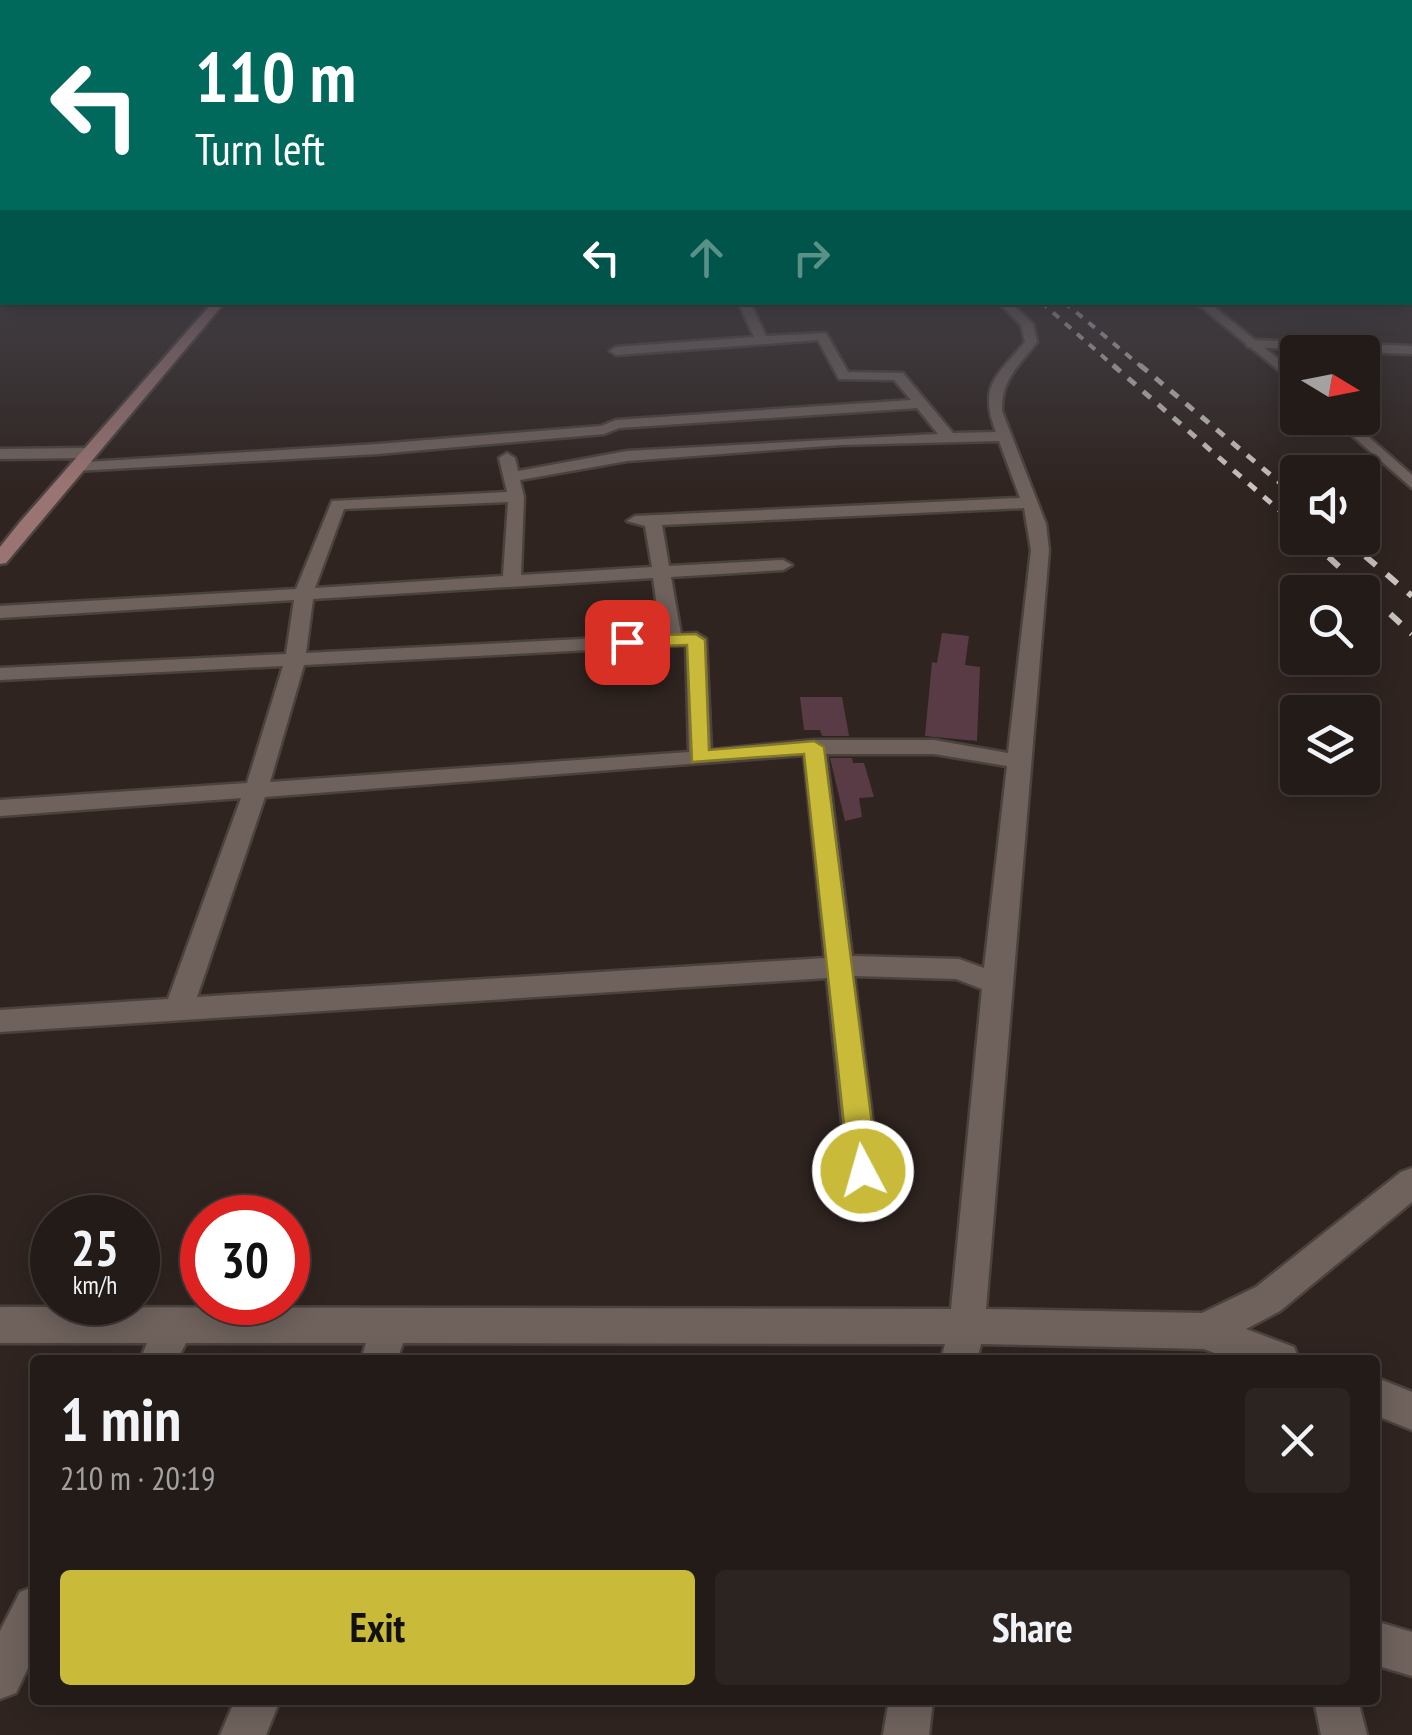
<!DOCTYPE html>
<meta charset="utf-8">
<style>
body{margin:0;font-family:"PT Sans Narrow",sans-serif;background:#2b2421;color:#f1f3f6;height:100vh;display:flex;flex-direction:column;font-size:38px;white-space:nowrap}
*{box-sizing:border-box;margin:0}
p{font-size:32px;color:#a3a1a2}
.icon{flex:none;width:55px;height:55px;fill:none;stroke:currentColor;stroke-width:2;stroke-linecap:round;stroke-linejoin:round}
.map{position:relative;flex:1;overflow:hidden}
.side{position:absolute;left:30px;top:1355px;width:1350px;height:350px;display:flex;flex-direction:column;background:#231b18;border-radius:10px;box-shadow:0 5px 25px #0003,0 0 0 2px #403937}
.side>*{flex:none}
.top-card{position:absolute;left:0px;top:0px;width:1412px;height:305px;box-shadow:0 5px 25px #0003,0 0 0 2px #403937;background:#00695c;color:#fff;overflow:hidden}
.needle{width:65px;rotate:100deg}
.fabs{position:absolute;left:1280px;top:335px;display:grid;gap:20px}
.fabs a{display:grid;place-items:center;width:100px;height:100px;border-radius:10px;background:#231b18;box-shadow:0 5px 25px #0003,0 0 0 2px #403937;font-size:50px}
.speed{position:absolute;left:30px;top:1195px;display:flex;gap:20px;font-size:50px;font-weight:700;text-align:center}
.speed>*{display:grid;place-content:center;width:130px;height:130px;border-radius:50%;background:#231b18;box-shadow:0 5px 25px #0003,0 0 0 2px #403937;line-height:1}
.speed small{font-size:25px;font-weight:400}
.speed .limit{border:15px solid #d22;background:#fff;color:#111}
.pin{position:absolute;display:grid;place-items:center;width:85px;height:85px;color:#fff;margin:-42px;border-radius:20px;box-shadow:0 5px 15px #0006}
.me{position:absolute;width:110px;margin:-55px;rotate:354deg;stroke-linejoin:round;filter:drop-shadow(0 0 8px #0008)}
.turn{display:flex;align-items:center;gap:35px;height:210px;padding:0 30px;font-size:45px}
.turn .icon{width:130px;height:130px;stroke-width:2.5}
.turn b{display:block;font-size:70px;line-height:85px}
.lanes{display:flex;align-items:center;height:95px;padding:0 30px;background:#0003;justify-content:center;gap:50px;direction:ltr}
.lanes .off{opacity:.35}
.round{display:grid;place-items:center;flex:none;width:105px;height:105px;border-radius:10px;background:#2b2421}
.overview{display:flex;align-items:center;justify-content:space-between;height:170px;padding:0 30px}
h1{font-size:60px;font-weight:700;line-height:75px}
.primary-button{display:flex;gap:20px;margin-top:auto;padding:20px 30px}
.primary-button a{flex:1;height:115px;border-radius:10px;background:#c9ba3a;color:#111;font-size:40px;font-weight:700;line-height:115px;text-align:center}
.primary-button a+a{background:#2b2421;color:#f1f3f6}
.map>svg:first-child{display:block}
.building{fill:#593b46}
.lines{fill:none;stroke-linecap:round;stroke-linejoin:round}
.minor-casing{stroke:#4b423e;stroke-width:5}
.tertiary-casing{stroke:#4b423e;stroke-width:5}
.secondary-casing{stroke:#4b423e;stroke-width:5}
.minor{fill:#6f625d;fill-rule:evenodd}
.tertiary{fill:#6f625d;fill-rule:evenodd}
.secondary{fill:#997472;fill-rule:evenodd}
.rail-far2{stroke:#cac3c0;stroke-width:4;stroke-dasharray:8 8;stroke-linecap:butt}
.rail-far1{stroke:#cac3c0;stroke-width:5;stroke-dasharray:10 10;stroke-linecap:butt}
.rail{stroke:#cac3c0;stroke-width:6;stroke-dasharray:14 14;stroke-linecap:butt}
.route{fill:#c9ba3a;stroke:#837926;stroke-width:2.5}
</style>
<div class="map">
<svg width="1412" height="1735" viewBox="0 0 1412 1735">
<rect width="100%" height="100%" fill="#2f2420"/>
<g class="building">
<polygon points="942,633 969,636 965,665 980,667 977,741 925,736 932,662 937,663"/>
<polygon points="800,697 842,697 849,736 822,736 820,730 804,730"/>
<polygon points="830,758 852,758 853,763 864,763 874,797 859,798 862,817 845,821"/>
</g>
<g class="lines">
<g class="minor-casing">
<g id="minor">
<rect x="1410" y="246" width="2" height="6"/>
<rect x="1410" y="273" width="2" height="6"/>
<path d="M738,302h12l16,34 60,-3 22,39 55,1 50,60 43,-1c-18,-47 1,-56 29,-90l-4,-17 -23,-23h12l23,22 4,18c-18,24 -36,37 -35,69l44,113 3,26 -63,759 216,4 54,-26 145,-115 11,-4v34l-132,109 -34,18 48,18 5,13h-66l-29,-11 -223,-5 -4,16h-36l4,-16 -542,-1 -6,17h-36l5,-17h-180l-9,17h-37l7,-17h-147v-36l951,2 31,-320 -26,-10 -102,-3 25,195 -5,10 -11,4 -11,-4 -5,-10 -20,-193 -827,54v-22l168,-11 73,-201 -241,18v-16l247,-17 36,-117 -283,14v-12l286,-14 8,-54 -294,18v-12l296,-17 36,-88 175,-9 -8,-34 8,-5 8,5 3,13 109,-20 311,-17 -21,-26 -298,20 -15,6 -226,20 -302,17 -5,-2v-6l307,-19 223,-18 15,-6 295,-20 -17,-20 -55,-1 -21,-39 -202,15 -6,-4 6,-4 138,-10zM999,441l21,57 -385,18 -8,5 18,5 7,41 -131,8 3,-78 -4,-17 107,-19 213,-16zM508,502l-5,74 -188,12 29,-79zM1024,508l7,42 -23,203 -74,-13h-120l-103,10 -5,-111 -10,-6 -15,1 -10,-57 112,-7 9,-5 -9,-5 -114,6 -7,-41zM653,578l8,57 -355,18 7,-54zM686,645l3,107 -419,30 34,-117zM826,754h108l73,12 -23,202 -25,-9 -107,-3zM804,755l21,203 -628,39 68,-200z"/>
<polygon points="1252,340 1412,346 1412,354 1248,347 1246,344"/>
<polygon points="0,449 87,448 95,453 87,458 0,459"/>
<polygon points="1375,1377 1412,1392 1412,1430 1375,1415"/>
<polygon points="35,1586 35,1653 16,1693 0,1699 0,1631 20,1592"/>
<polygon points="1375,1621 1412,1632 1412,1676 1375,1665"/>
<polygon points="235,1700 280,1700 266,1735 220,1735"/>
<polygon points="889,1700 933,1700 929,1735 883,1735"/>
<polygon points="1314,1700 1358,1700 1367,1735 1321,1735"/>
</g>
</g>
<g class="tertiary-casing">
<g id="tertiary">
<polygon points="1195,302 1208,302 1298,375 1298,386"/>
<polygon points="1332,418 1347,418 1412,475 1412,488"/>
</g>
</g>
<g class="secondary-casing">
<polygon id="secondary" points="213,302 225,302 6,563 0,564 0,547 20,522"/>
</g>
<use href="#minor" class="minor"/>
<use href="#tertiary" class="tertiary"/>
<use href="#secondary" class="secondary"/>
<g class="rail-far2">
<polyline points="1041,302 1116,368"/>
<polyline points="1064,302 1143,368"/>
</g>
<g class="rail-far1">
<polyline points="1113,365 1295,524"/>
<polyline points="1140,365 1298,498"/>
</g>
<g class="rail">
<polyline points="1292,522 1298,527"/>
<polyline points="1308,538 1412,634"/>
<polyline points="1344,538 1412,596"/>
</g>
</g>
<linearGradient id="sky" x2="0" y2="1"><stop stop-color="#1a1412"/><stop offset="0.5" stop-color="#47454e"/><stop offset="1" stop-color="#47454e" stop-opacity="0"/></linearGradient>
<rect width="1412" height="488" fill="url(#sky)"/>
<polygon class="route" points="696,634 705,640 709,750 814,741 824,747 878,1171 874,1180 863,1184 853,1180 849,1171 804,754 692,762 687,645 627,647 618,642 627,636"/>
</svg>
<div class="fabs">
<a><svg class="needle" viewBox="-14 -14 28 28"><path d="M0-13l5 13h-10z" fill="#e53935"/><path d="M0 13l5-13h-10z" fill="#a3a1a2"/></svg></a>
<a><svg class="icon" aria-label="sound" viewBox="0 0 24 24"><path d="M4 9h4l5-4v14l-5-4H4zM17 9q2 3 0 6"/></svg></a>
<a><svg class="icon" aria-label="search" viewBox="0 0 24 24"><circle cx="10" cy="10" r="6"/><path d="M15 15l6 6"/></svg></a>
<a><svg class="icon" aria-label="layers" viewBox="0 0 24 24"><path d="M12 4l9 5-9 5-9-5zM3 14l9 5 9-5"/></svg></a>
</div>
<div class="speed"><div>25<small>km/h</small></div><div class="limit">30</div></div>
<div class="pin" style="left:627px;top:642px;background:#d93025"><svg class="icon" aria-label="arrive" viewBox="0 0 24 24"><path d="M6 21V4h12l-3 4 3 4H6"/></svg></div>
<svg class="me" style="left:863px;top:1171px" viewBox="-20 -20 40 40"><circle r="17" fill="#c9ba3a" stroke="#fff" stroke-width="3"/><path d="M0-11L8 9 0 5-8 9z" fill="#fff"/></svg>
<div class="top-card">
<div class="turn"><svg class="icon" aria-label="left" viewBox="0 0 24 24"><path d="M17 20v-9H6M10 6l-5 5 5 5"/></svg><div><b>110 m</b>Turn left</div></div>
<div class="lanes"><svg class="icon" aria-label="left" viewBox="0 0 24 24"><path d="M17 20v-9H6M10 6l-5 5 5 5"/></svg><svg class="icon off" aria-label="ahead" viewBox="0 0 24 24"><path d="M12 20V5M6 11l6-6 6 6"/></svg><svg class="icon off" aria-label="right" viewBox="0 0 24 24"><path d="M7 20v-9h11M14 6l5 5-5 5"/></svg></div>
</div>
<section class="side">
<div class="overview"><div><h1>1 min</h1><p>210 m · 20:19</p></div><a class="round"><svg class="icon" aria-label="close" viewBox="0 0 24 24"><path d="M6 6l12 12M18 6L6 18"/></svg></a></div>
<div class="primary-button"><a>Exit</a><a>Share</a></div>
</section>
</div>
